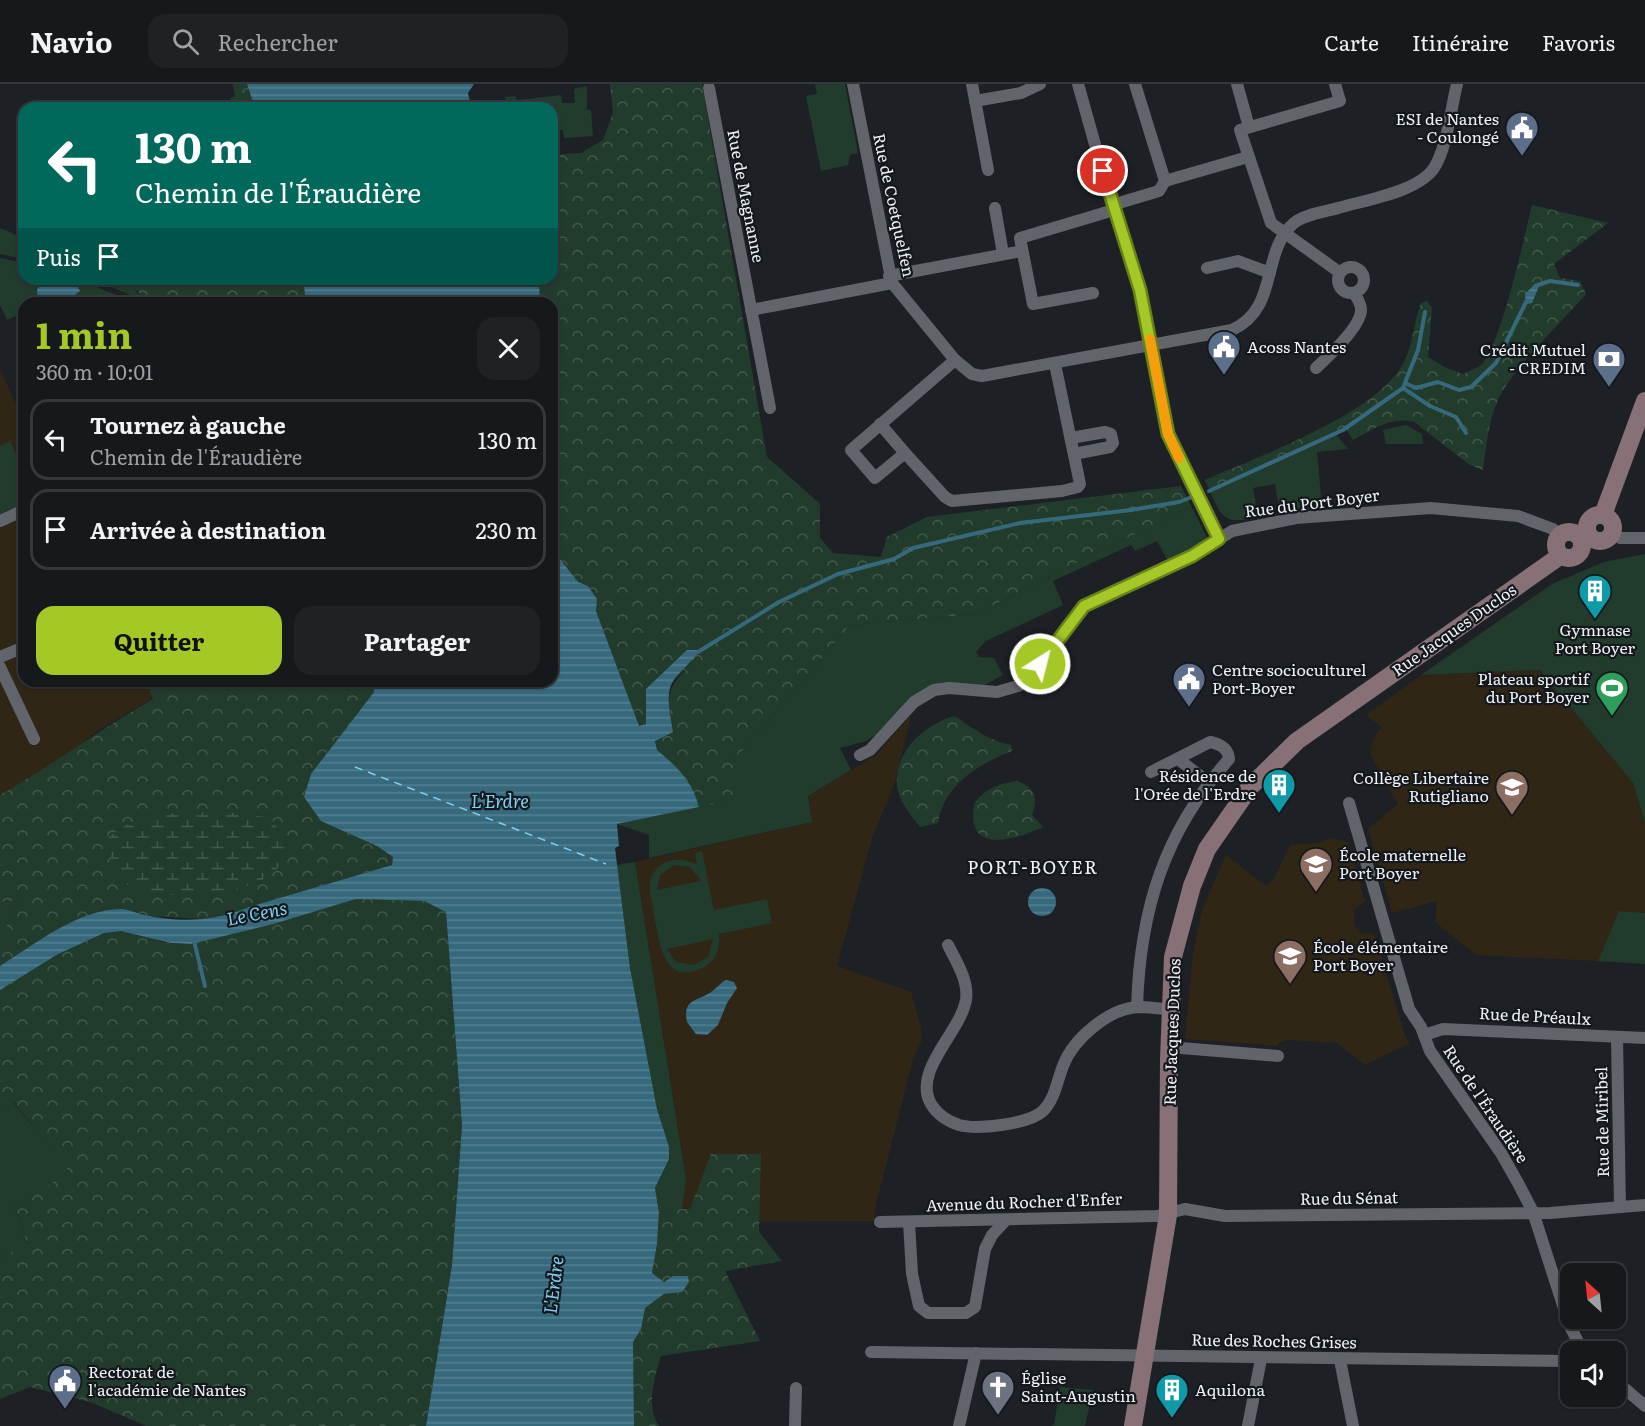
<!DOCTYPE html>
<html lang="fr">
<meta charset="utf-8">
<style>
body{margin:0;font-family:Literata,serif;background:#1f2225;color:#f1f3f6;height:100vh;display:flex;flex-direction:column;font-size:22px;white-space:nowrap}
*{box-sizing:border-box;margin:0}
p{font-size:20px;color:#9ea0a3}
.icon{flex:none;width:33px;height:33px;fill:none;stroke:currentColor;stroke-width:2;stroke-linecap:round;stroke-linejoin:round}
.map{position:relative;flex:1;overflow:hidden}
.sheet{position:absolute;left:18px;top:213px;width:540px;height:390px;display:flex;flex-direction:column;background:#16191c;border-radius:18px;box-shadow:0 2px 4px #0004,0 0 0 2px #35383b}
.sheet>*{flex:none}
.hud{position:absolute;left:18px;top:18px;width:540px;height:183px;border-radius:18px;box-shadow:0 2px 4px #0004,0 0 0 2px #35383b;background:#00695c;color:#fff;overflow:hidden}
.needle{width:39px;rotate:333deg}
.controls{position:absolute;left:1560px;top:1179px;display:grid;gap:12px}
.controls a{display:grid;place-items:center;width:66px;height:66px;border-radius:12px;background:#16191c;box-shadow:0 2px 4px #0004,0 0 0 2px #35383b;font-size:30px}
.pin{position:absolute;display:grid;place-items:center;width:51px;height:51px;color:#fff;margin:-26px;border:3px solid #fff;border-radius:50%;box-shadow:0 2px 6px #0007}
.me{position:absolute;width:66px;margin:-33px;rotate:36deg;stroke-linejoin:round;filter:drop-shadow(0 0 4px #0008)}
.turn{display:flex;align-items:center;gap:21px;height:126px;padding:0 18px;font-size:27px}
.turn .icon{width:78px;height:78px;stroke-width:2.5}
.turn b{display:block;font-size:42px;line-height:51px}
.then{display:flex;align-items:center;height:57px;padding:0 18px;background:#0003;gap:12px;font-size:22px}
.round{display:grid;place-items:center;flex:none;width:63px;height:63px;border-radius:18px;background:#1f2225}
.head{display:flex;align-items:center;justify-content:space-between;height:102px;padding:0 18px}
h1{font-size:36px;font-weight:700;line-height:45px;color:#a4c825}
.button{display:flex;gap:12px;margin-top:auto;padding:12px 18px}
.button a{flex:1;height:69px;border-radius:18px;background:#a4c825;color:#111;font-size:24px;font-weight:700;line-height:69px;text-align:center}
.button a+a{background:#1f2225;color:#f1f3f6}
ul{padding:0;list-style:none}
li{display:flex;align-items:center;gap:18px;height:81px;margin:0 12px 9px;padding:0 6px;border:3px solid #35383b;border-radius:18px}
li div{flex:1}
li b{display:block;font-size:22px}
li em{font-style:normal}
header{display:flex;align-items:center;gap:36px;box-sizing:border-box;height:84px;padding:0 30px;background:#16191c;border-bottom:2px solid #35383b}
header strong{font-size:28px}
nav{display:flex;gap:33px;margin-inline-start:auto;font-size:21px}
.search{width:420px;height:54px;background:#1f2225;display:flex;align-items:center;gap:15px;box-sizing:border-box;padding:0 21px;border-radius:18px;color:#9ea0a3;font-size:22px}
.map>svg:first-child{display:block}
.education{fill:#2f2616}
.green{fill:#213c2d;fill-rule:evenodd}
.forest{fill:url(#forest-crowns)}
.wetland{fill:url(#wetland-marsh)}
.water{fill:url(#water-rules)}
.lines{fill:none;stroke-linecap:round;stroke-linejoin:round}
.stream{stroke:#37697d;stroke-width:4}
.ferry{stroke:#7ed0f2;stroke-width:1.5;stroke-dasharray:8 6;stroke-linecap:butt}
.street{stroke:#61656b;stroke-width:12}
.secondary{stroke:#887077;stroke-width:18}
.route-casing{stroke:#6b8218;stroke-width:15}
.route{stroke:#a4c825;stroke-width:10}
.slow{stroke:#f59e0b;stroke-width:10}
.labels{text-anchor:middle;stroke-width:4.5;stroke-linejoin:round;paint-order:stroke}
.poi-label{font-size:16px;fill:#eff2f5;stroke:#14181c;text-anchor:start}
.street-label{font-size:16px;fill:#eff2f5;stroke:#14181c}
.water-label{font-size:18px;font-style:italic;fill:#7ed0f2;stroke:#14181c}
.neighbourhood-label{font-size:18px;letter-spacing:1.5px;fill:#eff2f5;stroke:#14181c}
</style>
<header>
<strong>Navio</strong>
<div class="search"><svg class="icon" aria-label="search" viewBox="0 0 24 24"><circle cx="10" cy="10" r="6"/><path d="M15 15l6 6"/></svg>Rechercher</div>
<nav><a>Carte</a><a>Itinéraire</a><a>Favoris</a></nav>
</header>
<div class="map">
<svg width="1645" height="1342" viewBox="0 0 1645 1342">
<defs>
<pattern id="forest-crowns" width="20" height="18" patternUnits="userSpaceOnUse" patternTransform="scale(1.5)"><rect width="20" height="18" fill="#213c2d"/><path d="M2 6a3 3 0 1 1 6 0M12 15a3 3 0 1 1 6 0" fill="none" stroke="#42594c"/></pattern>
<pattern id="wetland-marsh" width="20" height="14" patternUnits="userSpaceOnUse" patternTransform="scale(1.5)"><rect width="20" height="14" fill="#213c2d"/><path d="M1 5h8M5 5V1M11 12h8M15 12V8" fill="none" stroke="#42594c"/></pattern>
<pattern id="water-rules" width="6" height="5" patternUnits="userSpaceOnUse" patternTransform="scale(1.5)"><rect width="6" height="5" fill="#37697d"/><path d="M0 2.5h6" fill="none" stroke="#547f90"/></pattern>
</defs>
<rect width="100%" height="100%" fill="#1d2125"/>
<g class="education">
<polygon points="0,285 24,338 24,597 145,597 153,614 100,645 58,677 0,711"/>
<polygon points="1540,586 1633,699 1645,738 1645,829 1619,827 1598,877 1476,871 1435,838 1437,817 1392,829 1368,745 1398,720 1370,670 1373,655 1382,643 1366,631 1421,591"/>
<polygon points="912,630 893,704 873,751 837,882 911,908 921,944 921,958 913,976 876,1120 874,1137 680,1138 686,1095 635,778 812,738 808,712 876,671"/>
<polygon points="1331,754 1348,758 1365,817 1354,826 1354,841 1361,849 1374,850 1405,952 1410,959 1365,981 1337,959 1287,956 1278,959 1279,962 1185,955 1193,869 1202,826 1226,771 1266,802 1274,794 1290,761 1317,759"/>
</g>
<g class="green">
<polygon points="815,0 845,0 858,69 850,71 848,81 821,87 806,12 817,10"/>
<polygon points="587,2 587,26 591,26 593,52 564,54 563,46 552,47 552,24 505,24 508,23 505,13 515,12 517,16 561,11 562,19 575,19 574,5"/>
<polygon points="0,144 24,154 24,175 0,170"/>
<polygon points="0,174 24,179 24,195 83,195 101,205 137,219 24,219 24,243 18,231 7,236 0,221"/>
<path d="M92,195c20,0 40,0 50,21z"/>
<polygon points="1406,341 1422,350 1423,360 1386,360 1383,346"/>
<path d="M1336,350l12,15 -31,3 5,55 -42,6 -5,-29 -22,4 5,29c-33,7 -35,4 -48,-26z"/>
<polygon points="10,357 24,389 24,419 0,430 0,362"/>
<polygon points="1191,422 1213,465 1173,486 1157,457 1135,467 1131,461 1053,497 1063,521 986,557 976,568 979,573 994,574 1003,591 983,602 907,617 877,650 866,657 840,664 851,686 808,712 812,738 649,774 649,751 617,740 734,715 734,677 850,541 976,530"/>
<polygon points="1645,470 1645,738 1633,699 1540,586 1421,591 1552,500 1604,478"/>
<path d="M702,767l12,59 53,-11 5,24 -53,11c1,14 -2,28 -17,34 -39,19 -43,-28 -48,-53 -1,-10 -5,-22 -4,-32 4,-23 30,-29 47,-18l-2,-12zM674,781l16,2 11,14 -44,9 3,-15zM713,855l-5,18 -14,8 -18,-3 -9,-13z"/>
<polygon points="635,778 686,1095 682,1126 670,1125 659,1129 655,1104 669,1075 669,1063 657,1025 630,884 617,781"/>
<polygon points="19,817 1,856 0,856 0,818"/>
<polygon points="1619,827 1645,829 1645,880 1598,877"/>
<polygon points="13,1018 70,1087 15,1124 27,1161 0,1174 0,1026"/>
<polygon points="1060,1303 1093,1306 1085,1342 1051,1342 1054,1341"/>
</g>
<g class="forest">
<polygon points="233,0 247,0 255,24 225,24 232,22 230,14 235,13"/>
<path d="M610,0h92l65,373 53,47v34l13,15 48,4 6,-20 40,-20 254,-31 10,20 -215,108 -126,11 -116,136 1,38 -36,8c-7,-27 -22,-40 -42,-57l-2,-10 17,-8c-5,-37 -7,-42 19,-68l-45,41v19l-7,3 -43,-116 1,-12 -9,-13 -10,-3 -26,-34v-246h-12l-1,-24h13v-124l29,-2 22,-13 10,-27z"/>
<path d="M1532,121l76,18 -54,41 6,14 20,3 6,13c-23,27 -77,78 -89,108 -9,22 -11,45 -14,68l-13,-5 -56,-43c-23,-6 -42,8 -61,18l-7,-11 -136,62 -5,-11c53,-23 164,-64 195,-111 13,-19 13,-45 21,-66l6,-2 5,7 -4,49 18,11 17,6c5,-3 12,-5 17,-8 20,-16 45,-132 52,-161z"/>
<polygon points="118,195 303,195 306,219 159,219 142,216 138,207"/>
<path d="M145,597h228l1,11 -54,70 57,84 16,11 -1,8 -143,42 -21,9 -24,3 -57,-3 -22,-7 -48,11 -77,46v-26l19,-39 -19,1v-107c52,-30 101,-66 153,-96z"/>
<path d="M955,632c18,13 35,25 56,29l1,6c-33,13 -68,33 -74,72l-18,4c-8,-11 -19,-23 -22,-36 -8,-36 26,-67 57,-75z"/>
<path d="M1017,697c17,6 22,16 15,34l11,12c-29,14 -80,28 -68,-25 12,-14 25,-19 42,-21z"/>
<path d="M356,815l68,2 22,11 16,213 -10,140 -26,161h-279l-57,-24 -60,-15 -30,12v-141l27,-14 -12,-36 54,-37 -55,-69 -14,8v-120c29,-19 86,-63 122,-59 23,2 47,18 71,12 55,-13 109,-28 163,-44z"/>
<path d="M711,1070h50l-2,78 23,29 -57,10 35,70 -99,15c-6,20 -16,51 -2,70h-25l-1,-84 8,-14 4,-20 19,-14 18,-2 6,-16h-15l-9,6 -12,-8 5,-30 2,-31 11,-4h20z"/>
</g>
<path class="wetland" d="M192,728l45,1 34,5c6,11 16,25 13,38 -9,41 -120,46 -151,32 -19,-9 -27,-31 -25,-50 25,-22 51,-24 84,-26z"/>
<g class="water">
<polygon points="247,0 474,0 468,9 471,24 255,24"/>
<polygon points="46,195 74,196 80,207 64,219 38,219 37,205"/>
<polygon points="303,195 539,195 540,219 306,219"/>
<polygon points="1535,200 1539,202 1532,219 1526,220 1525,210"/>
<path d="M552,465l26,33 10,4 9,13 -1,12 43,115 7,-2v-35l41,-39h13c-7,11 -23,23 -28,33 -7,13 -1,35 1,49l-18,9 2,9c20,17 35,30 42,57l-82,17 2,22 -4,2 15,120 27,141 12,38v12l-14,29 4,25 -2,31 -5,29 12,9 9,-6h15l1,6 -7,10 -18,2 -19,14 -4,21 -8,13 1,84h-208l26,-161 10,-140 -16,-213 -22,-11 -68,-2 -83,25 -82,20 -20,-1 -50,-12 -17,2 -46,21 -58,36v-24c35,-22 80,-58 123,-57 8,1 15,5 22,6 34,8 73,6 104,-8l143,-42 1,-8 -16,-11 -56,-25 -17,-24 7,-23 63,-82 -1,-11h179z"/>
<circle cx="1042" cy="818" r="14"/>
<path d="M726,896l8,2 3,6 -10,15 -9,22 -11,10 -11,-1 -9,-12c-5,-23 11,-21 24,-30 6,-4 9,-9 15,-12z"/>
</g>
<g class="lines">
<g class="stream">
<polyline points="1535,202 1550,197 1578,201"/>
<polyline points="1407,300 1416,304 1438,298 1459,306 1471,303 1496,279 1527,216"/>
<polyline points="1403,304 1430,322 1456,333 1466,349"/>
<polyline points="1209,407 1343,346 1403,304 1418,266 1425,228"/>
<polyline points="698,568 779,518 838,490 894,475 913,464 1020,439 1131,426 1179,418 1197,411"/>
<polyline points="194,857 205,902"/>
</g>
<polyline class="ferry" points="355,683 606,780"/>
<g class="street">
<path d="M853,0l39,199 63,77 17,14 10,2 250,-46c48,-22 28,-78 62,-107 11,-9 31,-11 44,-15 27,-8 80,-16 96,-40 13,-20 17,-60 23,-84"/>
<polyline points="972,0 988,86"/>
<polyline points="1078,0 1112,121 1140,206 1169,350 1219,455"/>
<polyline points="1135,0 1165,97"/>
<polyline points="1237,0 1249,43"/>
<polyline points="1335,0 1340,17 1240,46 1271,139 1339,188"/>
<polyline points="709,4 770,324"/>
<polyline points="975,17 1021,9 1040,0"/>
<polyline points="1112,121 1159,107 1165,97 1248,73"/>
<polyline points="995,124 1003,170"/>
<circle cx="1351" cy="196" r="13"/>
<polyline points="1207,184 1238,177 1270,189"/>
<polyline points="889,192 1022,167"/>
<polyline points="1093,209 1033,220 1020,154 1114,126"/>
<polyline points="751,226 892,199"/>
<path d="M1316,284c12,-11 44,-41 45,-57 1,-6 -4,-13 -7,-18"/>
<polyline points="880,340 905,369 875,394 851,366 955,276"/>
<polyline points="1071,354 1105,348 1111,350 1113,359 1110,363 1074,370"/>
<polyline points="905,369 945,413 952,417 1062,407 1078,403 1080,400 1055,280"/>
<polyline points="0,437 24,426"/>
<polyline points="1612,450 1620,454 1645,454"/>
<polyline points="0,573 24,563"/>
<polyline points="0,583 34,655"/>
<polyline points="860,671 870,666 914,618 934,606 949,604 997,608 1018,602 1033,590 1084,522 1192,472 1232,447 1296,434 1431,424 1518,432 1553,445 1558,452"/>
<polyline points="1178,675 1208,698"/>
<polyline points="1349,719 1409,925 1421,943 1430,967 1501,1069 1518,1099 1533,1128 1569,1240 1583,1268"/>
<path d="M948,861c8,16 21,36 18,55 -6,33 -54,71 -35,104 6,10 16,17 28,21 18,5 70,-1 84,-14 12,-12 14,-30 20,-45 10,-27 46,-58 76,-59 10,0 21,2 31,2"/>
<path d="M1137,923c3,-97 27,-175 92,-248 -1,-11 -9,-15 -19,-17l-59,30"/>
<polyline points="1424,951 1443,945 1645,954"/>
<polyline points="1617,953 1620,1123"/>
<polyline points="1169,963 1278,972"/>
<polyline points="880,1138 1157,1132 1185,1125 1225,1132 1550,1129 1645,1121"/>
<polyline points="909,1138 912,1190 919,1222 928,1229 966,1229 975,1223 985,1165 992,1151 1006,1136"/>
<polyline points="871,1268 1570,1277"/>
<polyline points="1340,1276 1353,1342"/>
<polyline points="1616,1297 1645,1322"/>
<polyline points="795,1342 796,1304"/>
<polyline points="959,1342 976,1269"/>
<polyline points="1248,1342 1261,1275"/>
</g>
<g class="secondary">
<circle cx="1600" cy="444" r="13"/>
<polyline points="1603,431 1645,317"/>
<circle cx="1569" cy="461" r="13"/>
<polyline points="1133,1342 1168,1131 1169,975 1173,873 1192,802 1207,765 1250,703 1297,657 1560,472"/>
</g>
</g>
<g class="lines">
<g class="route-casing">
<polyline id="route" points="1040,580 1084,522 1192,472 1219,455 1168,350 1140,206 1103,87"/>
</g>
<use href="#route" class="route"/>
<polyline class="slow" points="1150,255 1168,350 1179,374"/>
</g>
<defs>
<g id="civic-pin" transform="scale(1.725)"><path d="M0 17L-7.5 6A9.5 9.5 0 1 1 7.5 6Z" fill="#5c6f8a" stroke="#14181c"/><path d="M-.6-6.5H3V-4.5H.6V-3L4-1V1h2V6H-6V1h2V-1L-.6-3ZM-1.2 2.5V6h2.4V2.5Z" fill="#fff"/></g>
<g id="bank-pin" transform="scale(1.725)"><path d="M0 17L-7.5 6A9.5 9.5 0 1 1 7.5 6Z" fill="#5c6f8a" stroke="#14181c"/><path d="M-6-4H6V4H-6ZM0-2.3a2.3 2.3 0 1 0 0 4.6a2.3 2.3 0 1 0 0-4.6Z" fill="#fff"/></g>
<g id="building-pin" transform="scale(1.725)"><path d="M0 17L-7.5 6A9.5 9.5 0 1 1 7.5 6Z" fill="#0f9aa8" stroke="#14181c"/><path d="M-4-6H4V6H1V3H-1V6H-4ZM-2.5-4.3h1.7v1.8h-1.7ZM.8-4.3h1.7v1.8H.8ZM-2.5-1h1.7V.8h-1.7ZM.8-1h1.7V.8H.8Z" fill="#fff"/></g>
<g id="stadium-pin" transform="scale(1.725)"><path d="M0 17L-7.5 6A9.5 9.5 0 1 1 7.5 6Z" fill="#2e9e5b" stroke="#14181c"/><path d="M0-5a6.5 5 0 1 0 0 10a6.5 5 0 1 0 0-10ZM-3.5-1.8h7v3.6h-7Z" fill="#fff"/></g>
<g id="school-pin" transform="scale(1.725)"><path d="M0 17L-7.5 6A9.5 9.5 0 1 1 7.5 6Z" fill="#8d6e63" stroke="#14181c"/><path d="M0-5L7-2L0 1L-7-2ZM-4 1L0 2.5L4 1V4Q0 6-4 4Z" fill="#fff"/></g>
<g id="church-pin" transform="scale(1.725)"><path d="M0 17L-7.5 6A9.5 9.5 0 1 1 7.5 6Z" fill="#6b7280" stroke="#14181c"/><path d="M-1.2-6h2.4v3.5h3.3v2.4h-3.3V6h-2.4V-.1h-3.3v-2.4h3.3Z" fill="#fff"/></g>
</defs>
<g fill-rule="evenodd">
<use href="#civic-pin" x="1522" y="44"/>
<use href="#civic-pin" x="1224" y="263"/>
<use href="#bank-pin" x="1609" y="275"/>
<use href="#building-pin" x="1595" y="507"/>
<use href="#civic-pin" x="1189" y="595"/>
<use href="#stadium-pin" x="1612" y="604"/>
<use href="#building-pin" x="1279" y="701"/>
<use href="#school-pin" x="1512" y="703"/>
<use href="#school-pin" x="1316" y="780"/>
<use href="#school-pin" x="1290" y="872"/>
<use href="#civic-pin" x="65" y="1297"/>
<use href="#church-pin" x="998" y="1303"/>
<use href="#building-pin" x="1172" y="1306"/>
</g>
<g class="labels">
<g class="poi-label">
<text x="1499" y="41" text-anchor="end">ESI de Nantes<tspan x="1499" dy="18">- Coulongé</tspan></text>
<text x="1247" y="269">Acoss Nantes</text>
<text x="1586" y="272" text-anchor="end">Crédit Mutuel<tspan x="1586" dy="18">- CREDIM</tspan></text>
<text x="1595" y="552" text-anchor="middle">Gymnase<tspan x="1595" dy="18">Port Boyer</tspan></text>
<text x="1212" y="592">Centre socioculturel<tspan x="1212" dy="18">Port-Boyer</tspan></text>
<text x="1589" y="601" text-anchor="end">Plateau sportif<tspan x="1589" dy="18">du Port Boyer</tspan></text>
<text x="1256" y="698" text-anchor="end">Résidence de<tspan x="1256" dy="18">l'Orée de l'Erdre</tspan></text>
<text x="1489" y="700" text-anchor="end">Collège Libertaire<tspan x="1489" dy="18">Rutigliano</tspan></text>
<text x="1339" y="777">École maternelle<tspan x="1339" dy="18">Port Boyer</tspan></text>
<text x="1313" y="869">École élémentaire<tspan x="1313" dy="18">Port Boyer</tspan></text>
<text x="88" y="1294">Rectorat de<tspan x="88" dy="18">l'académie de Nantes</tspan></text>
<text x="1021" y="1300">Église<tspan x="1021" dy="18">Saint-Augustin</tspan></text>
<text x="1195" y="1312">Aquilona</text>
</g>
<g class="street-label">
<text transform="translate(746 112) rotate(79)" y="6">Rue de Magnanne</text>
<text transform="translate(894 121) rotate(78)" y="6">Rue de Coetquelfen</text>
<text transform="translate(1312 419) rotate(-7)" y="6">Rue du Port Boyer</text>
<text transform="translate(1454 546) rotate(-35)" y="6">Rue Jacques Duclos</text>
<text transform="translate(1535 932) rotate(3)" y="6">Rue de Préaulx</text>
<text transform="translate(1172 948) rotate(-88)" y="6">Rue Jacques Duclos</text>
<text transform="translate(1486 1020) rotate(56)" y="6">Rue de l'Éraudière</text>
<text transform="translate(1602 1038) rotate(-91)" y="6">Rue de Miribel</text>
<text transform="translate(1349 1114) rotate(-1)" y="6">Rue du Sénat</text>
<text transform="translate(1024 1118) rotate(-2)" y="6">Avenue du Rocher d'Enfer</text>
<text transform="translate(1274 1257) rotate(1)" y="6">Rue des Roches Grises</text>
</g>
<g class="water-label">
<text x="500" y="724">L'Erdre</text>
<text transform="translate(257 830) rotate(-11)" y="6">Le Cens</text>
<text transform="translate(554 1201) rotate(-83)" y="6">L'Erdre</text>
</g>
<g class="neighbourhood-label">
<text x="1033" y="790">PORT-BOYER</text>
</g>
</g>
</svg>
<div class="controls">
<a><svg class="needle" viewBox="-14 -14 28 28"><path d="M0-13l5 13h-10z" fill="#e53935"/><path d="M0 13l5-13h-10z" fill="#9ea0a3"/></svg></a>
<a><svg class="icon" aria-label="sound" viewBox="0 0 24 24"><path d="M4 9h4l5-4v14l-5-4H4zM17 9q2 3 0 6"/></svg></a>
</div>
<div class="pin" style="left:1103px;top:87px;background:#d93025"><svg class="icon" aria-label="arrive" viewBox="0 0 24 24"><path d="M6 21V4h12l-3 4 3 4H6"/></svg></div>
<svg class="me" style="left:1040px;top:580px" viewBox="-20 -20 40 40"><circle r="17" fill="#a4c825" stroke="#fff" stroke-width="3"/><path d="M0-11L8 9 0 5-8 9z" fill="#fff"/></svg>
<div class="hud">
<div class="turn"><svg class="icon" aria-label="left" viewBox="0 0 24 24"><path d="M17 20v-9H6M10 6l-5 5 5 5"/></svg><div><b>130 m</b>Chemin de l'Éraudière</div></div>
<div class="then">Puis<svg class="icon" aria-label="arrive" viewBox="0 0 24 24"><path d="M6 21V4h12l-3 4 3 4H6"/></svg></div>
</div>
<section class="sheet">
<div class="head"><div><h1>1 min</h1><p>360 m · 10:01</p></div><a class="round"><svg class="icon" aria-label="close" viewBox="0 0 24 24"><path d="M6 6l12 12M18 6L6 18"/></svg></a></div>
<ul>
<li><svg class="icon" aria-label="left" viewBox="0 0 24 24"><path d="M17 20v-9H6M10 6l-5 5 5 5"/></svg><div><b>Tournez à gauche</b><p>Chemin de l'Éraudière</p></div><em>130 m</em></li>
<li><svg class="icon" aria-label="arrive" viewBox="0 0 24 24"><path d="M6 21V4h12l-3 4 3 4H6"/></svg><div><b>Arrivée à destination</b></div><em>230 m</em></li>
</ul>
<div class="button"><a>Quitter</a><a>Partager</a></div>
</section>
</div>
